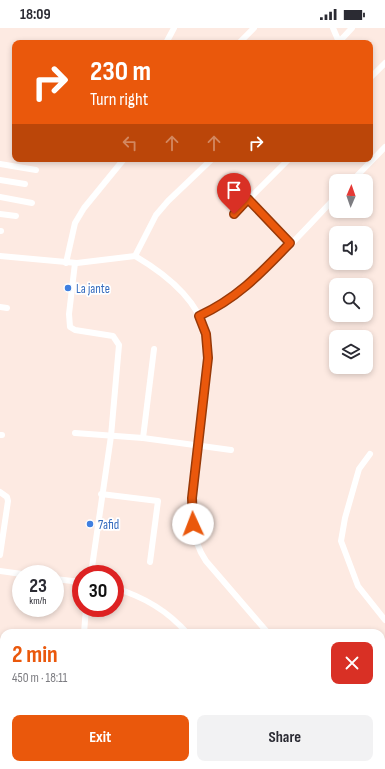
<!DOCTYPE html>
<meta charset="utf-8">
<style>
body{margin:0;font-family:"Sofia Sans Condensed",sans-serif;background:#f2f2f3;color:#2b2b33;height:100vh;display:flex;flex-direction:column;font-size:15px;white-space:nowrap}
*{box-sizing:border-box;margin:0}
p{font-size:13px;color:#7c7c81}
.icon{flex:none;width:22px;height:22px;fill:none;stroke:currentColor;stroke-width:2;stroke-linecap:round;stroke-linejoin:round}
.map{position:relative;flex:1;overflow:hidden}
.panel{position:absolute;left:0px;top:601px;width:385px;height:140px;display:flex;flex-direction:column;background:#fff;border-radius:12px 12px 0 0;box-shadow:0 2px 6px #0003}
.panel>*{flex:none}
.banner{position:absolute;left:12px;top:12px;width:361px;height:122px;border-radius:8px;box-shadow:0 2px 6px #0003;background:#ea580c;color:#fff;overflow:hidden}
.needle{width:26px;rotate:2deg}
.fabs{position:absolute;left:329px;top:146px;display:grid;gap:8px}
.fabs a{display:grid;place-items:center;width:44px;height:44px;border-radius:8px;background:#fff;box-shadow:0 2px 6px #0003;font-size:20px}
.speed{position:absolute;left:12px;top:537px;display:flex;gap:8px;font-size:20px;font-weight:700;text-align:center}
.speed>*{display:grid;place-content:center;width:52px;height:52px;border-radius:50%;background:#fff;box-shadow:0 2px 6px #0003;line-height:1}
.speed small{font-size:10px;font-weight:400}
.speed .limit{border:6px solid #d22;background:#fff;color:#111}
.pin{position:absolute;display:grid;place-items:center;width:34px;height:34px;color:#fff;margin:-41px -17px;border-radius:50% 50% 50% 0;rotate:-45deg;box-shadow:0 0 4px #0007}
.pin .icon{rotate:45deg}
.me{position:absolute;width:44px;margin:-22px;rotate:358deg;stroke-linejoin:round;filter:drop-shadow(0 0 3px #0008)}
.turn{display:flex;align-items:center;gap:14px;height:84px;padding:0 12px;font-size:18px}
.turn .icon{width:52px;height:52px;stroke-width:2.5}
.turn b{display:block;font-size:28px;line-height:34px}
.lanes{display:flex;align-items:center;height:38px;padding:0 12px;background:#0003;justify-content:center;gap:20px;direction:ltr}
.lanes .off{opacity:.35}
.round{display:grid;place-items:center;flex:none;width:42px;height:42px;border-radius:8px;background:#f2f2f3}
.headline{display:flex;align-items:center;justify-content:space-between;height:68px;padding:0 12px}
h1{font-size:24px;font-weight:700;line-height:30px;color:#ea580c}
.primary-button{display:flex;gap:8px;margin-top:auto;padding:8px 12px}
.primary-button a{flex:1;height:46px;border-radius:8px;background:#ea580c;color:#fff;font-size:16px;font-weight:700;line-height:46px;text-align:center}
.primary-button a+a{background:#f2f2f3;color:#2b2b33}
.status{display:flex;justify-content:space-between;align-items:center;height:28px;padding:0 20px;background:#fff;direction:ltr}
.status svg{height:11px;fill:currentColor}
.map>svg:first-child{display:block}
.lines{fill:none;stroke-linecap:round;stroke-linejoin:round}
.street{stroke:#fff;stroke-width:6}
.route-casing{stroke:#983908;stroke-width:10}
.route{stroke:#ea580c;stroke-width:7}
.shop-dot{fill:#3f7fe0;stroke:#fff;stroke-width:1.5}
.labels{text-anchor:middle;stroke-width:3.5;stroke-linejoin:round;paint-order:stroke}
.shop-label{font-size:13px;fill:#366cbe;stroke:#fff;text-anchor:start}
</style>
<div class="status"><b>18:09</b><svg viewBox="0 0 49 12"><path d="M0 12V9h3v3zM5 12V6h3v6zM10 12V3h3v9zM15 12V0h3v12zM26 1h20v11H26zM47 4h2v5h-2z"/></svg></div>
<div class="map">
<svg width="385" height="741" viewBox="0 0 385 741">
<rect width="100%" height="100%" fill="#fdeae2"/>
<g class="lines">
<g class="street">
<polyline points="333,0 339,14"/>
<polyline points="166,15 174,0"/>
<polyline points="239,15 254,0"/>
<polyline points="338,15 352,0"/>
<polyline points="370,50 385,35"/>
<polyline points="0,136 36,142"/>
<polyline points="0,152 25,156"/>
<polyline points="352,153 385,119"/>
<polyline points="0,169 32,175"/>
<polyline points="248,171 291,215"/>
<polyline points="0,186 16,188"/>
<polyline points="234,186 289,131"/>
<polyline points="0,203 1,203"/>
<path d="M0,228l77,7 58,-7c29,17 62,43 71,77 5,18 1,39 -1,58 -3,29 -6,58 -10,87 -4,29 -6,58 11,83l62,72"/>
<polyline points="135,228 156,187 168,173 212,131"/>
<polyline points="66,235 75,195 84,180 124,131"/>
<polyline points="75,235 69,286 70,299 75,302 113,308 119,317 111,408 91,546"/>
<polyline points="0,279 7,280"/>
<path d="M199,288c55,-26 95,-76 137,-119"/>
<polyline points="75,405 143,410 231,422"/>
<polyline points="0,407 2,407"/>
<polyline points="143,410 154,321"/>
<polyline points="370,426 359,441 345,490 341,513 358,558 385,592"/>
<polyline points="0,464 7,469 8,473 0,527"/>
<polyline points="101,466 158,473 150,534"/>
<polyline points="0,543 22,546"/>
<polyline points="55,551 81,554"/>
<path d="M115,560c29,9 52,22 72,45"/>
<polyline points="84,605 86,580"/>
<polyline points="382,670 385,674"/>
<polyline points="0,716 4,716"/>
<polyline points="46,737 52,741"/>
<polyline points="301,737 304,741"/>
<polyline points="380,737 383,741"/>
<polyline points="200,738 201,737"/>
</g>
</g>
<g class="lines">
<g class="route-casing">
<path id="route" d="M193,496l-1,-26 16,-140 -2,-24 -7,-18c39,-18 62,-43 91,-73l-42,-44 -14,15"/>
</g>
<use href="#route" class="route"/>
</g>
<g class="shop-dot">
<circle cx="68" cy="260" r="4"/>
<circle cx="90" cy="496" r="4"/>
</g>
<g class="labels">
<g class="shop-label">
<text x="76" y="265">La jante</text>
<text x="98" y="501">7afid</text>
</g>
</g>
</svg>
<div class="fabs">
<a><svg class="needle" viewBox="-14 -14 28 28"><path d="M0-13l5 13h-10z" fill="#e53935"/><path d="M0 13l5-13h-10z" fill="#7c7c81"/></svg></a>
<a><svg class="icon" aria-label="sound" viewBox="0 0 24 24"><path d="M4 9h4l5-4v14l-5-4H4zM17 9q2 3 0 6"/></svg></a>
<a><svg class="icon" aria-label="search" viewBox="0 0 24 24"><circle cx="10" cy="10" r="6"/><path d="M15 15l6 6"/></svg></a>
<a><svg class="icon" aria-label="layers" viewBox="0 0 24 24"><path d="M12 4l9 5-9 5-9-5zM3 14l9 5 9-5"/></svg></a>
</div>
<div class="speed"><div>23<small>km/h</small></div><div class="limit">30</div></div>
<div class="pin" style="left:234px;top:186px;background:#d93025"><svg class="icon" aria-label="arrive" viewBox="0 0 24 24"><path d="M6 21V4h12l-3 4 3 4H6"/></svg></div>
<svg class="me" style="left:193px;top:496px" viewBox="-20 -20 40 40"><circle r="19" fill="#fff"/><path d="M0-13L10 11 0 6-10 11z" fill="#ea580c"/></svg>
<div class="banner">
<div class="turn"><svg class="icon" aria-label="right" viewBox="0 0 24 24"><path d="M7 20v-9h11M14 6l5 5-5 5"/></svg><div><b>230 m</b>Turn right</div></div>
<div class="lanes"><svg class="icon off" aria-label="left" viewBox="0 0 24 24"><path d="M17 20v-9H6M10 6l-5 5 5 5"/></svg><svg class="icon off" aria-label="ahead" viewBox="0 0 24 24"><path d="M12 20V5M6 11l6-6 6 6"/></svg><svg class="icon off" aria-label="ahead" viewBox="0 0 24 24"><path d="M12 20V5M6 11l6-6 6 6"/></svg><svg class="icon" aria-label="right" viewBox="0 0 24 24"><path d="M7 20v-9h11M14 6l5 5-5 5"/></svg></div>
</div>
<section class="panel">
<div class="headline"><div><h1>2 min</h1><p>450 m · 18:11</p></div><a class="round" style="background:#d93025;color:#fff"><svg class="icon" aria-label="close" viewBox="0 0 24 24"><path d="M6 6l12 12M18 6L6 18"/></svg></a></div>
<div class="primary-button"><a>Exit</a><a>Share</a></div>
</section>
</div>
